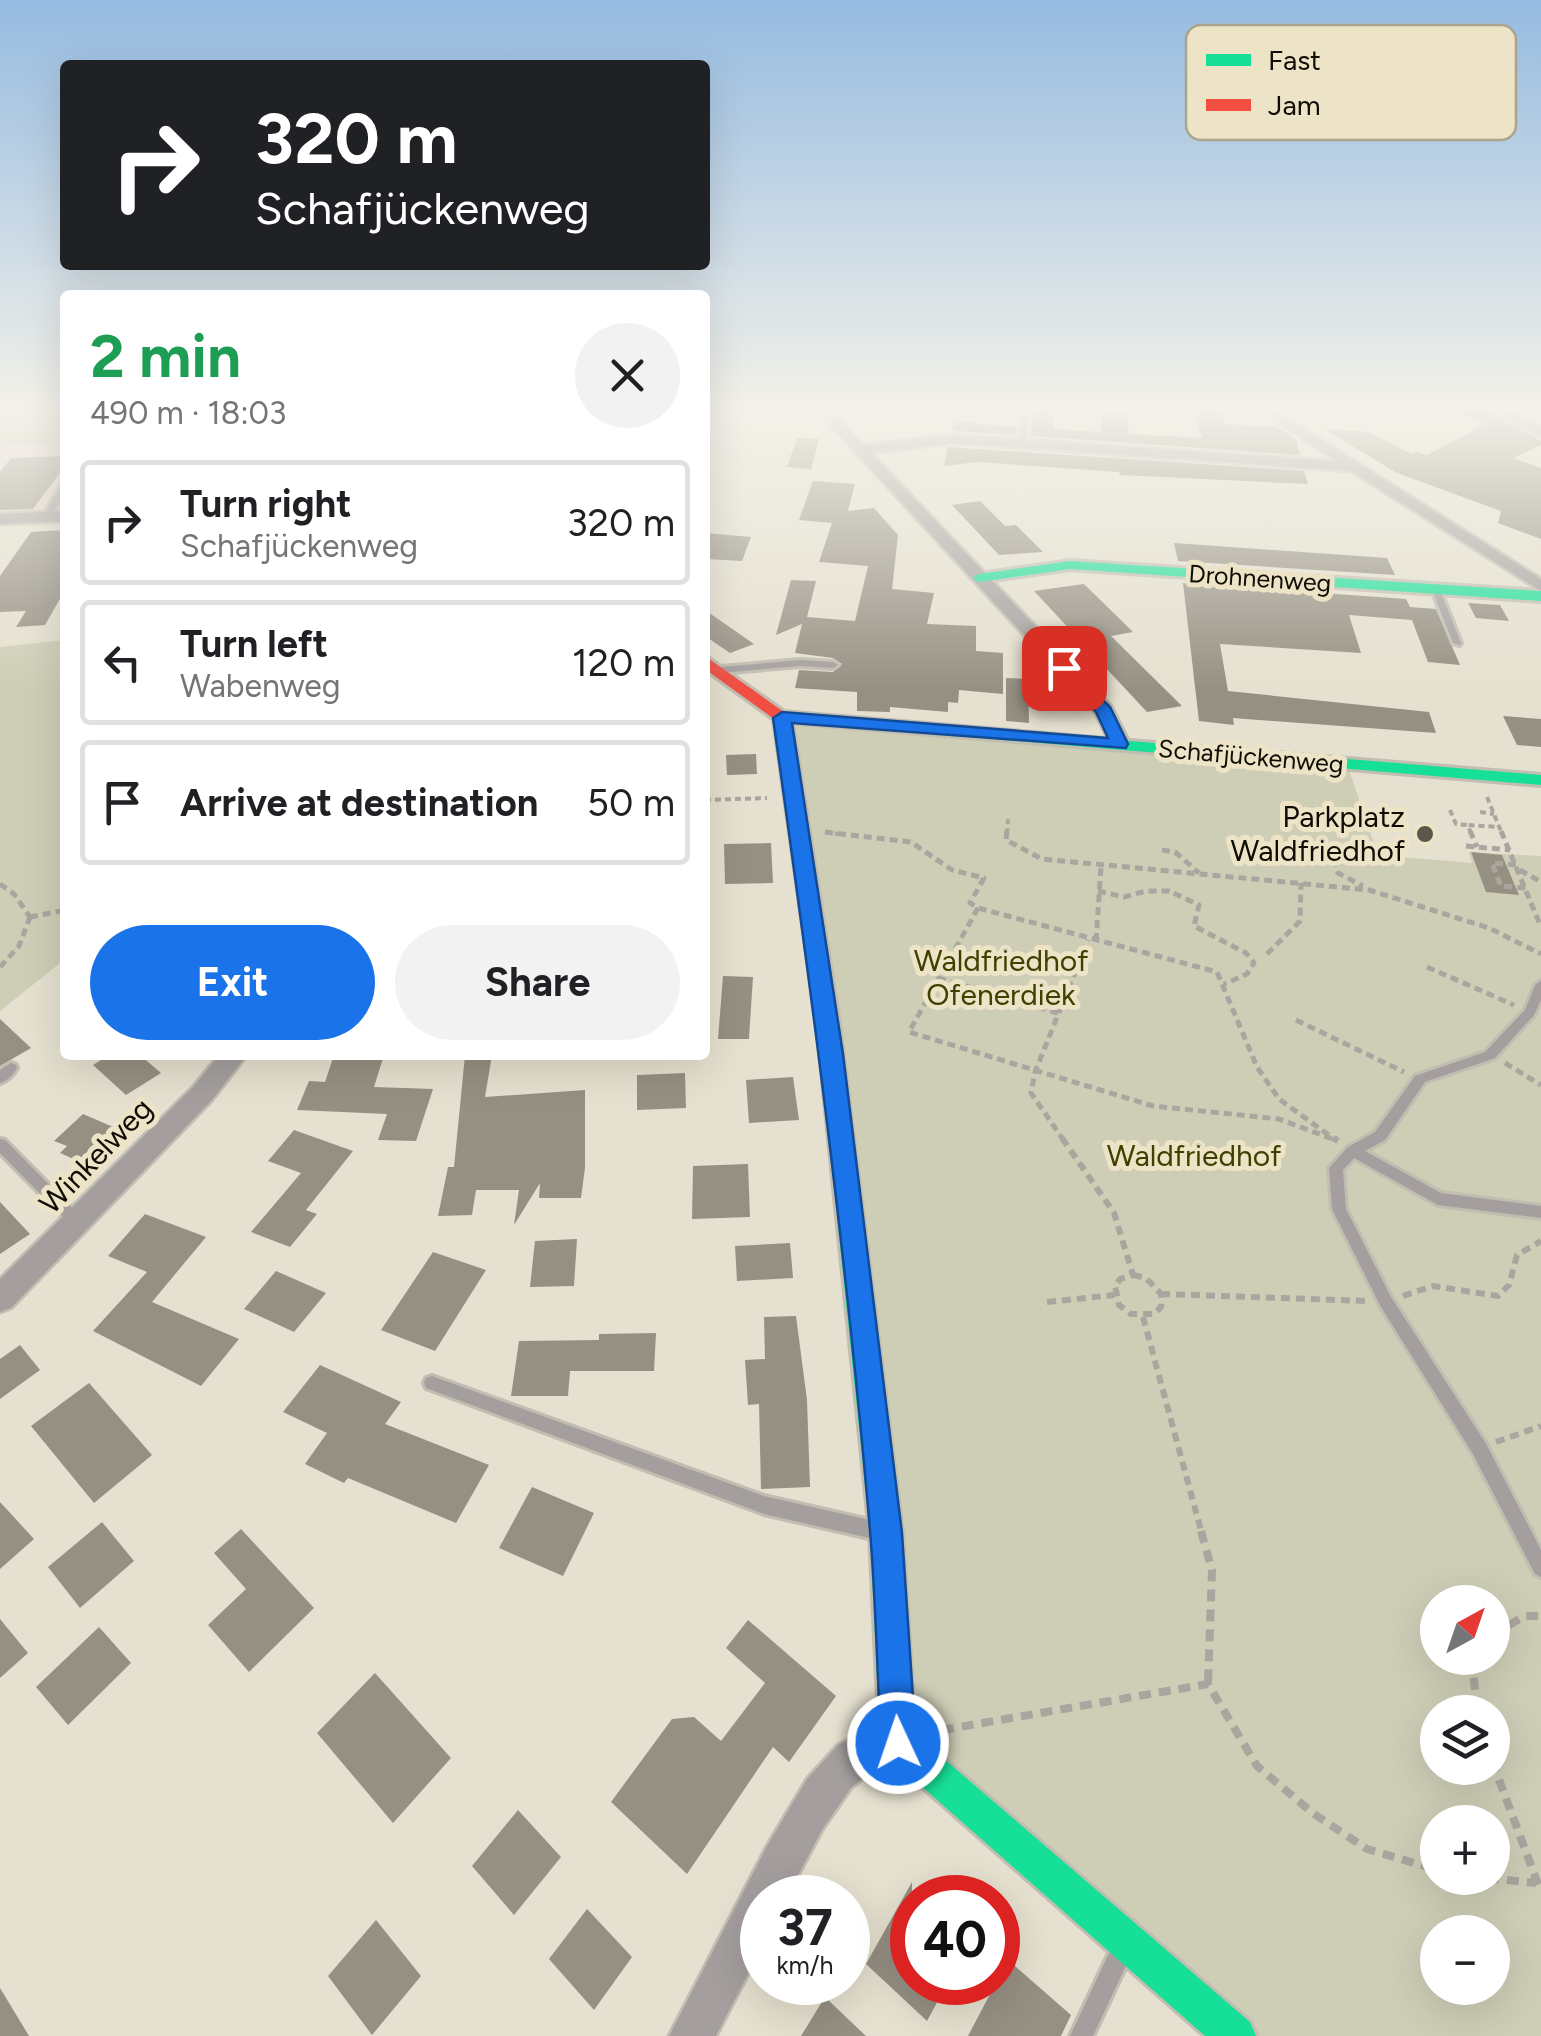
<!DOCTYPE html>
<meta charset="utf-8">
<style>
body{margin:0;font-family:Figtree,sans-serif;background:#f2f2f2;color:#202124;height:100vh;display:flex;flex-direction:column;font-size:38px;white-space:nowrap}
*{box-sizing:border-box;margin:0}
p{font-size:32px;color:#757577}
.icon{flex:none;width:55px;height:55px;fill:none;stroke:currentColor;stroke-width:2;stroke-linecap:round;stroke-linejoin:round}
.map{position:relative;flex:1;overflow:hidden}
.panel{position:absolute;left:60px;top:290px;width:650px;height:770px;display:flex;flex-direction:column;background:#fff;border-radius:10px;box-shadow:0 10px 40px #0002}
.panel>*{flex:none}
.hud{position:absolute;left:60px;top:60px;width:650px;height:210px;border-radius:10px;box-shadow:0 10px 40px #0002;background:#202124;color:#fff;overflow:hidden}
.needle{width:65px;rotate:40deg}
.fabs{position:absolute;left:1420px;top:1585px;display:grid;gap:20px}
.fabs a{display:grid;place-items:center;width:90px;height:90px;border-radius:50%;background:#fff;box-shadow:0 10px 40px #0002;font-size:50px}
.speed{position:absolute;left:740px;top:1875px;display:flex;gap:20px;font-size:50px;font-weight:700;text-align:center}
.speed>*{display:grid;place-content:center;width:130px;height:130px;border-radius:50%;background:#fff;box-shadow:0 10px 40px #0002;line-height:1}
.speed small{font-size:25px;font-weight:400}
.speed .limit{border:15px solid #d22;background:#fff;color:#111}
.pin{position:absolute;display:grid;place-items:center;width:85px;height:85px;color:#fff;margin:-42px;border-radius:20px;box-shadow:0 5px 15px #0006}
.me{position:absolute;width:110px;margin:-55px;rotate:357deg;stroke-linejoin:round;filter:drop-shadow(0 0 8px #0008)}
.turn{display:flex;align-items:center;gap:35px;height:210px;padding:0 30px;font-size:45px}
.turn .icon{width:130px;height:130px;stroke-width:2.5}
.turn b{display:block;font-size:70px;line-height:85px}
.round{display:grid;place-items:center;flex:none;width:105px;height:105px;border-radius:52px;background:#f2f2f2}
.head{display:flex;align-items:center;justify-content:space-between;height:170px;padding:0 30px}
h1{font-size:60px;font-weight:700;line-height:75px;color:#1e9e55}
.cta{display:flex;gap:20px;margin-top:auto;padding:20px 30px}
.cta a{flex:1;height:115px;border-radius:60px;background:#1a73e8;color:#fff;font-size:40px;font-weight:700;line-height:115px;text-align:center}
.cta a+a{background:#f2f2f2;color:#202124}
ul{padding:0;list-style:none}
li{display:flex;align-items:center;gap:30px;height:125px;margin:0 20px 15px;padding:0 10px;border:5px solid #e0e0e0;border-radius:10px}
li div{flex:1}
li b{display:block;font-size:38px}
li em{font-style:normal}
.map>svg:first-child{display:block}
.education{fill:#e9d9d3}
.green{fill:#cecdb6;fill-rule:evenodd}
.building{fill:#969083}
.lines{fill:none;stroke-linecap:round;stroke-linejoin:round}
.lane-casing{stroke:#c1bdb0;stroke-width:6}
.street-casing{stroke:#c1bdb0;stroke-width:5}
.fast-casing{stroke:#c1bdb0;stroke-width:6}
.jam-casing{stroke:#c1bdb0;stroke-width:6}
.path-far3{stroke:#aaa59f;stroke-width:4;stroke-dasharray:6 4;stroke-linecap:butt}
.path-far2{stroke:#aaa59f;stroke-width:5;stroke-dasharray:8 5;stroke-linecap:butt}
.path-far1{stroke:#aaa59f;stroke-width:6;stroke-dasharray:9 6;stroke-linecap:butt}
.path{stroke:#aaa59f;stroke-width:8;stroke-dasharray:12 8;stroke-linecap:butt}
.lane{fill:#a49f9e;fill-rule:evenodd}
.street{fill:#a49f9e;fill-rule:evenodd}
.fast{fill:#16e098;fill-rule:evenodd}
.jam{fill:#f24e42;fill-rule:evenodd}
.route{fill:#1a73e8;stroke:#114b97;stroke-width:2.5}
.poi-dot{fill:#5b574b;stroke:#ede4c7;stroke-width:4}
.labels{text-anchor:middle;stroke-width:10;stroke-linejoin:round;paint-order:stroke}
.far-street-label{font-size:25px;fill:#100d04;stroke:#ede4c7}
.poi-label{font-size:30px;fill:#100d04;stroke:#ede4c7;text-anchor:end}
.park-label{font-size:30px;fill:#404101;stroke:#ede4c7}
.street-label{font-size:30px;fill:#100d04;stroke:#ede4c7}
.key{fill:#ede4c7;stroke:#aba48c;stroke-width:2.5}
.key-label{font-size:28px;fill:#100d04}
</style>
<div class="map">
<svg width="1541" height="2036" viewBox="0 0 1541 2036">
<rect width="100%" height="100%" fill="#e5e0cf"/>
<polygon class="education" points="65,442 65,484 47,512 0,514 0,446"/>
<g class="green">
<polygon points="0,405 65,405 65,442 0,446"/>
<polygon points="65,640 65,959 0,1011 0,887 8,889 0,884 0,647"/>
<path d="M791,717l556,47 31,91 94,8 -3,-11 72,4v1180h-305l-338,-293zM1438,1602h54v56h-54zM1438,1712h54v56h-54zM1438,1822h54v56h-54zM1438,1932h54v56h-54z"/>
</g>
<g class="building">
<polygon points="1192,405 1219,405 1226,424 1277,427 1296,439 1300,455 1030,436 1034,409 1053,410 1053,429 1101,432 1102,412 1129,414 1128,434 1202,438"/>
<polygon points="1444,405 1478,405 1541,441 1541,445 1513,458 1541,468 1541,539 1498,523 1501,511 1397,473 1324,429 1370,432 1411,454 1416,452 1427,455 1487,423 1444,409"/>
<polygon points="954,421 1017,427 1016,435 952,431"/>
<polygon points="797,438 819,439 811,469 787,467"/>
<polygon points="948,447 1304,471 1308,484 1120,475 1119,472 978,462 944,466"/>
<polygon points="65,456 65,466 33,509 0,510 0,472 11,458"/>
<polygon points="813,481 855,484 848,511 874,508 898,535 892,589 934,593 927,624 976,626 976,651 1003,653 1003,694 959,690 958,703 948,702 948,712 890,707 890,712 857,711 857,692 795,688 799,670 833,672 842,664 833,658 795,653 802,624 776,635 791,580 816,581 807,617 855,621 868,566 819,562 832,523 799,520"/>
<polygon points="980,501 1005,526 1016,525 1043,552 999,555 952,505"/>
<polygon points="65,530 65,590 45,625 16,627 26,611 0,612 0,576 31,532"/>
<polygon points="705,533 751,537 742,561 705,559"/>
<polygon points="1174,543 1387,558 1395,575 1178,561"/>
<polygon points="1183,583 1406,599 1410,607 1436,609 1460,665 1428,662 1412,620 1349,615 1361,653 1220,644 1228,691 1429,712 1436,733 1233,718 1234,725 1199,721"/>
<polygon points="1084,584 1133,632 1111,636 1182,706 1147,712 1034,591"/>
<polygon points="1468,603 1500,605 1509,621 1476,618"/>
<polygon points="705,610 754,644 730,653 705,636"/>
<polygon points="1006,678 1028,679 1029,723 1006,721"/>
<polygon points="1503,716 1541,719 1541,747 1517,745"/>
<polygon points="756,754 757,774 727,775 726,755"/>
<polygon points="771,843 773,883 725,884 724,844"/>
<polygon points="1471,852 1502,855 1519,895 1486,892"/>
<polygon points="723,976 753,977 749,1039 718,1039"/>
<polygon points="0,1019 31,1048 0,1066"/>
<polygon points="109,1055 140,1055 161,1073 126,1095 93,1065"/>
<polygon points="334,1055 384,1055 374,1087 433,1089 416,1141 378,1140 387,1114 297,1110 309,1081 325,1082"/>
<polygon points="465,1055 492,1055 485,1097 585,1090 585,1168 581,1198 539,1198 540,1183 514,1225 519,1190 476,1190 472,1215 438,1216 448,1167 454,1167"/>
<polygon points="685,1073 686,1108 637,1110 637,1075"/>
<polygon points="793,1077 799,1120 749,1123 746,1080"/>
<polygon points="83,1114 127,1133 92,1167 60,1153 67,1146 54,1141"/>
<polygon points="294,1130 353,1151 306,1210 317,1214 290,1247 251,1232 301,1173 268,1161"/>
<polygon points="748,1164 750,1217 692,1219 693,1166"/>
<polygon points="0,1202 30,1234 0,1254"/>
<polygon points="145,1214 206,1237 152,1302 239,1339 201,1386 93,1331 147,1272 108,1256"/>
<polygon points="577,1239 574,1286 530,1287 535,1241"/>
<polygon points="790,1243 793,1278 737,1281 735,1246"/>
<polygon points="433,1252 486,1270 435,1351 381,1330"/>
<polygon points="276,1271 326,1293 294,1332 244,1309"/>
<polygon points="796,1316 807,1400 810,1487 761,1489 759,1404 748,1405 745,1360 765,1359 764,1317"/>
<polygon points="656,1333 654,1371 570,1371 568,1396 511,1396 519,1341 599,1340 599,1334"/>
<polygon points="20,1345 40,1370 0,1399 0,1359"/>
<polygon points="320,1365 401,1402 385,1424 489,1465 456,1523 348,1478 344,1483 305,1464 327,1433 283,1412"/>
<polygon points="89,1383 152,1455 94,1503 31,1426"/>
<polygon points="532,1487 594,1513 563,1576 499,1548"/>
<polygon points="0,1502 34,1539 0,1569"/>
<polygon points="102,1522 134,1561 80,1608 48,1567"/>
<polygon points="241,1529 314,1608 249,1672 208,1625 246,1589 214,1553"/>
<polygon points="0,1619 28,1653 0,1678"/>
<polygon points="748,1620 836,1696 789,1762 773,1747 687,1874 611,1802 672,1719 694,1717 721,1741 765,1683 726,1648"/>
<polygon points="99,1627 131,1663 68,1725 36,1687"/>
<polygon points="375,1673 451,1758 393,1823 317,1733"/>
<polygon points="518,1810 561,1857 514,1915 472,1866"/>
<polygon points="912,1882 912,1982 948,1982 927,2021 866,1964"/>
<polygon points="587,1909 632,1957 594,2010 549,1959"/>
<polygon points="376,1920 421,1976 372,2035 328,1976"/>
<polygon points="1008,1960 1071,2015 1061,2036 968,2036"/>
<polygon points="0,1988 29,2036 0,2036"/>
<polygon points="825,1997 847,2018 866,2036 801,2036"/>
</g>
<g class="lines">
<g class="lane-casing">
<g id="lane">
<polygon points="1025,417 1028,419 1025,444 1022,446 1019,444 1022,419"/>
<polygon points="65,484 65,492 51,516 44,518 43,516 61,486"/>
<polygon points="1433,588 1440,590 1461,643 1460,645 1453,643 1432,590"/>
<polygon points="800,660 833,662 838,665 833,668 800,666 720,673 715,670 720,667"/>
<polygon points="1541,981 1541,1000 1534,1015 1495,1058 1425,1082 1385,1140 1365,1151 1441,1193 1541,1206 1541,1218 1438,1205 1354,1158 1343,1170 1346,1209 1391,1297 1485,1442 1541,1550 1541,1577 1535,1574 1473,1454 1381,1307 1332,1209 1329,1168 1348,1147 1375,1132 1415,1076 1485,1052 1525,1010 1535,985"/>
<path d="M11,1063l5,2 1,3c-3,6 -10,13 -17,15v-13z"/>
<polygon points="0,1139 5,1140 82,1218 84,1222 82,1226 77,1228 72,1226 0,1153"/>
<polygon points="432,1376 764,1496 869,1520 875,1523 878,1529 875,1535 869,1538 764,1514 426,1388 424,1383 426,1378"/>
<polygon points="1119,1946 1127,1949 1130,1957 1093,2036 1070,2036 1111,1949"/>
</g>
</g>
<g class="street-casing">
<g id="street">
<polygon points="812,405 825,405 863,445 954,435 1336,461 1251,405 1266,405 1541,579 1541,591 1351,471 954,443 871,453 1111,706 1130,744 1127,748 1113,748 1095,712"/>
<polygon points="1482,405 1498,405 1541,428 1541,437"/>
<polygon points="65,511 65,521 0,524 0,514"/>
<polygon points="219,1055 247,1055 211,1101 11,1308 0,1312 0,1279 193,1087"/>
<polygon points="898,1723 912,1729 918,1743 912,1757 876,1767 851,1788 822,1830 786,1898 762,1898 762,1947 716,2036 669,2036 767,1846 807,1779 838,1745 867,1730"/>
</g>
</g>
<g class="fast-casing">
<g id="fast">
<polygon points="1070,561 1541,591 1541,601 1070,569 979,582 972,578 979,574"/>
<polygon points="782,712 1541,775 1541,785 776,721 773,717"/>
<polygon points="828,1016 839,1024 902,1533 915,1734 1250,2022 1256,2036 1205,2036 886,1755 880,1743 870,1533 817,1024"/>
</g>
</g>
<g class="jam-casing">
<polygon id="jam" points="705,656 791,717 839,1024 836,1030 828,1032 817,1024 774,719 705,669"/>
</g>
<g class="path-far3">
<polyline points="1487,797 1502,834"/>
<polyline points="705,800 767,798"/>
<polyline points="1450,810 1456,824 1468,825"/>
<polyline points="1480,812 1494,814"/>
<polyline points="825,832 838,834"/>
<polyline points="1007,834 1008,819"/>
<polyline points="1471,834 1468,825 1500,827"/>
</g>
<g class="path-far2">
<polyline points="1007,831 1006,840 1042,859 1369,890 1489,928 1541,954"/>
<polyline points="1470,831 1477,847"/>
<polyline points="1501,831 1541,927"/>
<polyline points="825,832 911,842 952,870 984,878 970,903 978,908 1217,972 1257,1067 1279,1099 1337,1141"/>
<polyline points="1331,846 1338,873 1363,886"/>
<polyline points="1466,846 1510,850"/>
<polyline points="1162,850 1175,852 1199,873"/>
<polyline points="1516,865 1492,863 1501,886 1526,888"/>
<polyline points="1520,870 1541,882"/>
<polyline points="0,884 14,894 30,917"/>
<polyline points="1098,891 1124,897 1146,891 1169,891 1199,905 1194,926 1246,953 1254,963 1247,974 1224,984"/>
<polyline points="978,908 909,1032 1153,1106 1279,1119 1333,1139"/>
<polyline points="30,917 65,910"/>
<polyline points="1096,941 1101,867"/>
<polyline points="1267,954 1300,921 1301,883"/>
<polyline points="0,967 19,946 30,917"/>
<polyline points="1427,967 1514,1005"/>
<polyline points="938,978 1058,1013"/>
<polyline points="1296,1020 1404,1072"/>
<polyline points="1505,1063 1541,1085"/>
<polyline points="1064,1141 1031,1093 1035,1072 1088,940"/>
</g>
<g class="path-far1">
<polyline points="1062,1138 1114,1213 1133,1275"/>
<polyline points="1334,1138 1338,1141"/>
<polygon points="1133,1275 1146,1278 1161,1294 1161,1307 1154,1314 1131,1314 1119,1305 1115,1286 1120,1279"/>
<polyline points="1161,1294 1368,1301"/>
<polyline points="1403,1296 1433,1286 1498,1296 1509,1285 1517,1255 1541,1241"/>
<polyline points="1047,1302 1114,1295"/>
<polyline points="1143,1317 1202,1534"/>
<polyline points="1496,1442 1541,1426"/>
</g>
<g class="path">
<polyline points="1201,1531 1212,1570 1208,1684"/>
<polyline points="1492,1636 1524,1616 1541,1616"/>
<polyline points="1471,1658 1478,1712"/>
<polyline points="942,1730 1208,1684 1257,1766 1314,1814 1367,1849 1438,1870"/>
<polyline points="1492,1761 1541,1892"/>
<polyline points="1487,1878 1536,1883"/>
</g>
<use href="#lane" class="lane"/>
<use href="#street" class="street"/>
<use href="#fast" class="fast"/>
<use href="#jam" class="jam"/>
</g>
<linearGradient id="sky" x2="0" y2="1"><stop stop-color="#95bbe1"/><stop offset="0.59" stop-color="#f3f1e9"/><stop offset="1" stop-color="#f3f1e9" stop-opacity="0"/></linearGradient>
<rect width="1541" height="690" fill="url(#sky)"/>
<path class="route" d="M1064,663l46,44 18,37 -2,4 -334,-25 51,331 59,479 14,210 -5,13 -13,5 -12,-5 -5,-13c-4,-70 -5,-142 -11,-212 -23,-272 -59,-543 -97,-813l9,-6 326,26 -12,-26 -41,-44z"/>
<circle class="poi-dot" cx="1425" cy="834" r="10"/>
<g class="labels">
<g class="far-street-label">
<text transform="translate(1260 578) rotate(4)" y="9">Drohnenweg</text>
<text transform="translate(1251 756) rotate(5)" y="9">Schafjückenweg</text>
</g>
<g class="poi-label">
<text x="1405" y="827">Parkplatz<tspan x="1405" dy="34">Waldfriedhof</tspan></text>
</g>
<g class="park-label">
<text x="1001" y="971">Waldfriedhof<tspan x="1001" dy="34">Ofenerdiek</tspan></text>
<text x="1194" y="1166">Waldfriedhof</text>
</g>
<g class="street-label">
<text transform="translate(96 1156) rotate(-46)" y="10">Winkelweg</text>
</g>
</g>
<rect x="1186" y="25" width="330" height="115" rx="15" class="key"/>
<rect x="1206" y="54" width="45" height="12" fill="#16e098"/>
<rect x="1206" y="99" width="45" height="12" fill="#f24e42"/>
<g class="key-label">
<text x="1268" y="70">Fast</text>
<text x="1268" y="115">Jam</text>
</g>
</svg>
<div class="fabs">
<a><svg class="needle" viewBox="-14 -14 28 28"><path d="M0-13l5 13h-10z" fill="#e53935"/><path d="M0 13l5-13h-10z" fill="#757577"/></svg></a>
<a><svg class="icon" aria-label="layers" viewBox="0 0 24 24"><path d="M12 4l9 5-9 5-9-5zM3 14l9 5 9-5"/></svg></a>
<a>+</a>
<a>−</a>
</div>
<div class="speed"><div>37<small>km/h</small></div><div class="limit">40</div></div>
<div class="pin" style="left:1064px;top:668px;background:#d93025"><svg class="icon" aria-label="arrive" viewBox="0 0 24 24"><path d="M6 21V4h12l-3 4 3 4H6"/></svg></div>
<svg class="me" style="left:898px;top:1743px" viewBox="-20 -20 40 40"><circle r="17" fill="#1a73e8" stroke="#fff" stroke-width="3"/><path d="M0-11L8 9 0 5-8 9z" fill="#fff"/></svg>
<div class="hud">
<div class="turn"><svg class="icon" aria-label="right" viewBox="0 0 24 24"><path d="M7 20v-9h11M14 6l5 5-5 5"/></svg><div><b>320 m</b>Schafjückenweg</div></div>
</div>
<section class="panel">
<div class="head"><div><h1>2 min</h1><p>490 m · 18:03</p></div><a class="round"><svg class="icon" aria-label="close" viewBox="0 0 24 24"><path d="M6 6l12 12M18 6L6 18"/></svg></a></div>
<ul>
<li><svg class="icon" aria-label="right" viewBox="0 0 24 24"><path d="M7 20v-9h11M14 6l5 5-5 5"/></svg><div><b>Turn right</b><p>Schafjückenweg</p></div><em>320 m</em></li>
<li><svg class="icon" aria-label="left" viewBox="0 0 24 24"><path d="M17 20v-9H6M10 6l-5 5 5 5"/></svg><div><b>Turn left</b><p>Wabenweg</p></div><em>120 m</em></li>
<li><svg class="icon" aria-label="arrive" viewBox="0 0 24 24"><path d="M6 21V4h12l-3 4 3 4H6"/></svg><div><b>Arrive at destination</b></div><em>50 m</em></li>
</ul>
<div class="cta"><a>Exit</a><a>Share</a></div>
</section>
</div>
